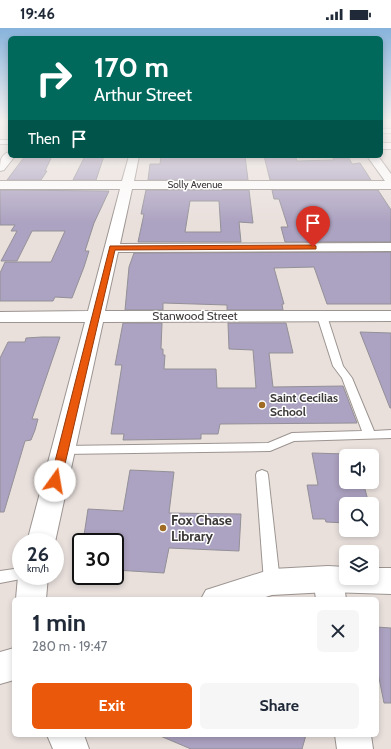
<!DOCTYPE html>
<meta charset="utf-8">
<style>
body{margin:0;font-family:Cabin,sans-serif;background:#f6f6f7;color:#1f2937;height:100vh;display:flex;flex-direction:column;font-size:15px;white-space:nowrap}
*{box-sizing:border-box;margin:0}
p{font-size:13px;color:#747a83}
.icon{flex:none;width:22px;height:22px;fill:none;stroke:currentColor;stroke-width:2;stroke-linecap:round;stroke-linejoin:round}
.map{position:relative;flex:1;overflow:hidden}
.sheet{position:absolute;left:12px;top:569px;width:367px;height:140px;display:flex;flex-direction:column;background:#fff;border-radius:6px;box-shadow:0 2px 6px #0003}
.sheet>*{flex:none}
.top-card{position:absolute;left:8px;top:8px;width:375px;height:122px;border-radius:6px;box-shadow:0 2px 6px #0003;background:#00695c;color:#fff;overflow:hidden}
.buttons{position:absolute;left:339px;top:421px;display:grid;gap:8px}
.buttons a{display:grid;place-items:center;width:40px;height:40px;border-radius:6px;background:#fff;box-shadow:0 2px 6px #0003;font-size:20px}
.speed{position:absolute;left:12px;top:505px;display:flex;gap:8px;font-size:20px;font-weight:700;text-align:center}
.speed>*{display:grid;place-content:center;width:52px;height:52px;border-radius:50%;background:#fff;box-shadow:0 2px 6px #0003;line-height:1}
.speed small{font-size:10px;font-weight:400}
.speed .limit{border:2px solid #111;border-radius:6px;background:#fff;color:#111}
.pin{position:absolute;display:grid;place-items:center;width:34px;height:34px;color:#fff;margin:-41px -17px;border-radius:50% 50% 50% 0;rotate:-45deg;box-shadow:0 0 4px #0007}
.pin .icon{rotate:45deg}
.me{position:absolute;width:44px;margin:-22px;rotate:13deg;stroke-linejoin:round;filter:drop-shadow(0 0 3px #0008)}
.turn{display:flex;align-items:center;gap:14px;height:84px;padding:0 20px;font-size:18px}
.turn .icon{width:52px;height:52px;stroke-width:2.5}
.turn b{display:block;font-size:28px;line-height:34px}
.then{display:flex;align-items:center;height:38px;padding:0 20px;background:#0003;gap:8px;font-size:15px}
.round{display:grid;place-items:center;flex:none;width:42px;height:42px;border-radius:6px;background:#f6f6f7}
.headline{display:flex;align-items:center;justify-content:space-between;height:68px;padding:0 20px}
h1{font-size:24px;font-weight:700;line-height:30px}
.cta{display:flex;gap:8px;margin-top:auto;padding:8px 20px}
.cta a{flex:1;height:46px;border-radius:6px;background:#ea580c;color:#fff;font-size:16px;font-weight:700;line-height:46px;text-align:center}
.cta a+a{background:#f6f6f7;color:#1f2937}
.status{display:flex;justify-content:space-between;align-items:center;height:28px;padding:0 20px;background:#fff;direction:ltr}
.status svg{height:11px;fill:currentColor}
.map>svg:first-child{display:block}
.building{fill:#aca2c1;stroke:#939097;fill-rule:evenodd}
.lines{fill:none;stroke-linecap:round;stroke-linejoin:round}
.lane-casing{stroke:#9c9490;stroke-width:2}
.street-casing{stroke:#9c9490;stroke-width:2}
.secondary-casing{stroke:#9c9490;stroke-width:2}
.lane{fill:#fff;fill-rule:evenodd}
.street{fill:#fff;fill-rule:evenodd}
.secondary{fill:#fff;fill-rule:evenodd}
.route{fill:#ea580c;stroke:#983908}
.poi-dot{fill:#a06b24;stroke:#fff;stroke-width:1.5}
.labels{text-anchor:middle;stroke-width:3;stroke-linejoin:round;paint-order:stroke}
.far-street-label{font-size:10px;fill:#3d3938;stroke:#fff}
.street-label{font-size:12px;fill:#3d3938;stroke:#fff}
.poi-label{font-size:12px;font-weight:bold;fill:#3d3938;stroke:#fff;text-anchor:start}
.near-poi-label{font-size:14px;font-weight:bold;fill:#3d3938;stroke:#fff;text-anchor:start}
</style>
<div class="status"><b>19:46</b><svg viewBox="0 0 49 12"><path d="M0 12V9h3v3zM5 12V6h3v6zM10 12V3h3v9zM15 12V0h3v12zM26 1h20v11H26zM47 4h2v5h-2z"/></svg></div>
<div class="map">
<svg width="391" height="721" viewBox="0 0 391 721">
<rect width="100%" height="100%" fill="#e9e0dc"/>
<g class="building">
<polygon points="25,128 52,128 45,143 47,143 41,152 7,152"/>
<polygon points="85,128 104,128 96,152 73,152"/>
<polygon points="161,128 245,128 248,152 148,152 150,136 160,136"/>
<polygon points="264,128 295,128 297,133 334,132 333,130 349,130 352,136 360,135 371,152 270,152"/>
<polygon points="0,162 109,163 94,195 85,223 89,223 84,239 72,270 55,269 53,273 0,273 0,245 5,234 51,234 65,203 32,203 17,233 1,233 17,203 11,203 15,197 0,197"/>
<path d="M146,162h103l4,33 -14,-1 2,20h-103l6,-28h-3zM190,173h29l2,31h-36z"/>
<polygon points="272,162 378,162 391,182 391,214 285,214 281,199 288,199 279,171 274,171"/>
<polygon points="391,224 391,276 327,276 314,239 274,240 284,276 282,276 283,282 227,282 227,277 163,275 163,282 125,282 129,239 134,225"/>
<polygon points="123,295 162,295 161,321 163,321 163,327 165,327 164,341 216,341 217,360 256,360 253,322 229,321 228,295 286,295 293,325 269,325 273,359 343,358 357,395 220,396 218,406 201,406 201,411 123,412 124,406 111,406 122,337 115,337"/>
<polygon points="360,304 391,305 391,380 390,380"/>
<polygon points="42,309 60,309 32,391 38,391 35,402 31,412 25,413 4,484 0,484 0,330 8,314 25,314 26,310"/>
<polygon points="312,425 347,426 346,454 363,454 369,476 346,476 346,495 326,494 325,491 313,491 307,457 318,457"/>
<polygon points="130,442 174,444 169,485 241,486 239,523 169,520 164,545 115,542 115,514 83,514 88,481 123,483"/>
<polygon points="377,599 391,600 391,675 384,675 377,640"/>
<polygon points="158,707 306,707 302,721 191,721"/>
</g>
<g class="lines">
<g class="lane-casing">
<g id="lane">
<rect x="381" y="101" width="10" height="4"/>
<rect x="0" y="112" width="10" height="4"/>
<polygon points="322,285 327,288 343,338 352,350 374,403 391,402 391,410 294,413 270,423 63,426 59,425 57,422 59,419 63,418 268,415 292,405 362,403 342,350 333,338 317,288"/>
<polygon points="262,442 267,444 268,447 280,554 277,558 272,560 267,558 264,554 256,447 257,444"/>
<polygon points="21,540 21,548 28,548 26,550 0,555 0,543"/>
</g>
</g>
<g class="street-casing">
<g id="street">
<rect x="381" y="115" width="10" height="6"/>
<path d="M10,124v4h5l-11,14 -4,1c0,-8 0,-17 10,-19z"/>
<polygon points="129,128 139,128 134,153 385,153 367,128 378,128 391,146 391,161 132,161 120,216 391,215 391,223 118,224 105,283 391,283 391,293 103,294 55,514 27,514 85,294 0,294 0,284 88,283 120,161 0,161 0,153 122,153"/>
<polygon points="328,539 338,542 343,551 346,571 316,571 313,551 318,542"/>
<polygon points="21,543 21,548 48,548 46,571 16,571 18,548"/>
<polygon points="47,707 84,707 89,721 53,721"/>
<polygon points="335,707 371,707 373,721 337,721"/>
</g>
</g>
<g class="secondary-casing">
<g id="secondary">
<polygon points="328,538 346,539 346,550 372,550 372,540 391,540 391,566 328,564 272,567 259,571 201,571 206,562 272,541"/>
<polygon points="14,620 14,652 0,656 0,624"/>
</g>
</g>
<use href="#lane" class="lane"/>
<use href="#street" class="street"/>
<use href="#secondary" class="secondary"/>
</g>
<linearGradient id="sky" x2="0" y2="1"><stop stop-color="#87b3db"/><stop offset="0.48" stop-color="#f5f1ef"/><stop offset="1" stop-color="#f5f1ef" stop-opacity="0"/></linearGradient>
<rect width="391" height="195" fill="url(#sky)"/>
<polygon class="route" points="313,217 316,218 316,221 115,222 61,453 55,457 51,455 50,453 110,218"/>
<g class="poi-dot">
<circle cx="262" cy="377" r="4"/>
<circle cx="163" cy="500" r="4"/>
</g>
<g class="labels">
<g class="far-street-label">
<text x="195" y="160">Solly Avenue</text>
</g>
<g class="street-label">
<text x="195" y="292">Stanwood Street</text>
</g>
<g class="poi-label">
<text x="270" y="374">Saint Cecilias<tspan x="270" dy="14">School</tspan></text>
</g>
<g class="near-poi-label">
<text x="171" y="497">Fox Chase<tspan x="171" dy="16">Library</tspan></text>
</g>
</g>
</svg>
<div class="buttons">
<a><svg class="icon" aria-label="sound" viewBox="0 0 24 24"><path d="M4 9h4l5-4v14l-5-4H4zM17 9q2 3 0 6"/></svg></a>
<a><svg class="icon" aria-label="search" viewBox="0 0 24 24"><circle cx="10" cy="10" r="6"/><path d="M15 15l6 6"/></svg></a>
<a><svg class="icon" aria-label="layers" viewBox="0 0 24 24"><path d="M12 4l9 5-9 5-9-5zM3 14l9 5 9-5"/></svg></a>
</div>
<div class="speed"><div>26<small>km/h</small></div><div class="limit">30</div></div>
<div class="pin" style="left:313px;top:219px;background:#d93025"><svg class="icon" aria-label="arrive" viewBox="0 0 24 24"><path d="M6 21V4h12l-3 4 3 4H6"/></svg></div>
<svg class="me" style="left:55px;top:453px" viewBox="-20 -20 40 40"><circle r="19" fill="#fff"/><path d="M0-13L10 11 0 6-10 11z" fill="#ea580c"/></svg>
<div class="top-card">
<div class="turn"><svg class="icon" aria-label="right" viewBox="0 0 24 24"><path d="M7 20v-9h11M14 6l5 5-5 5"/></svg><div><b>170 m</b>Arthur Street</div></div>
<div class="then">Then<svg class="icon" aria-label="arrive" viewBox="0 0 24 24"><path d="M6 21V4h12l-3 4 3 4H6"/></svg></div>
</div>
<section class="sheet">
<div class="headline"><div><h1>1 min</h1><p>280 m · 19:47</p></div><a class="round"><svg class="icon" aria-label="close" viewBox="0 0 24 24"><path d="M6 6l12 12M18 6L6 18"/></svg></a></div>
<div class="cta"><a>Exit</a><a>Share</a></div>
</section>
</div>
